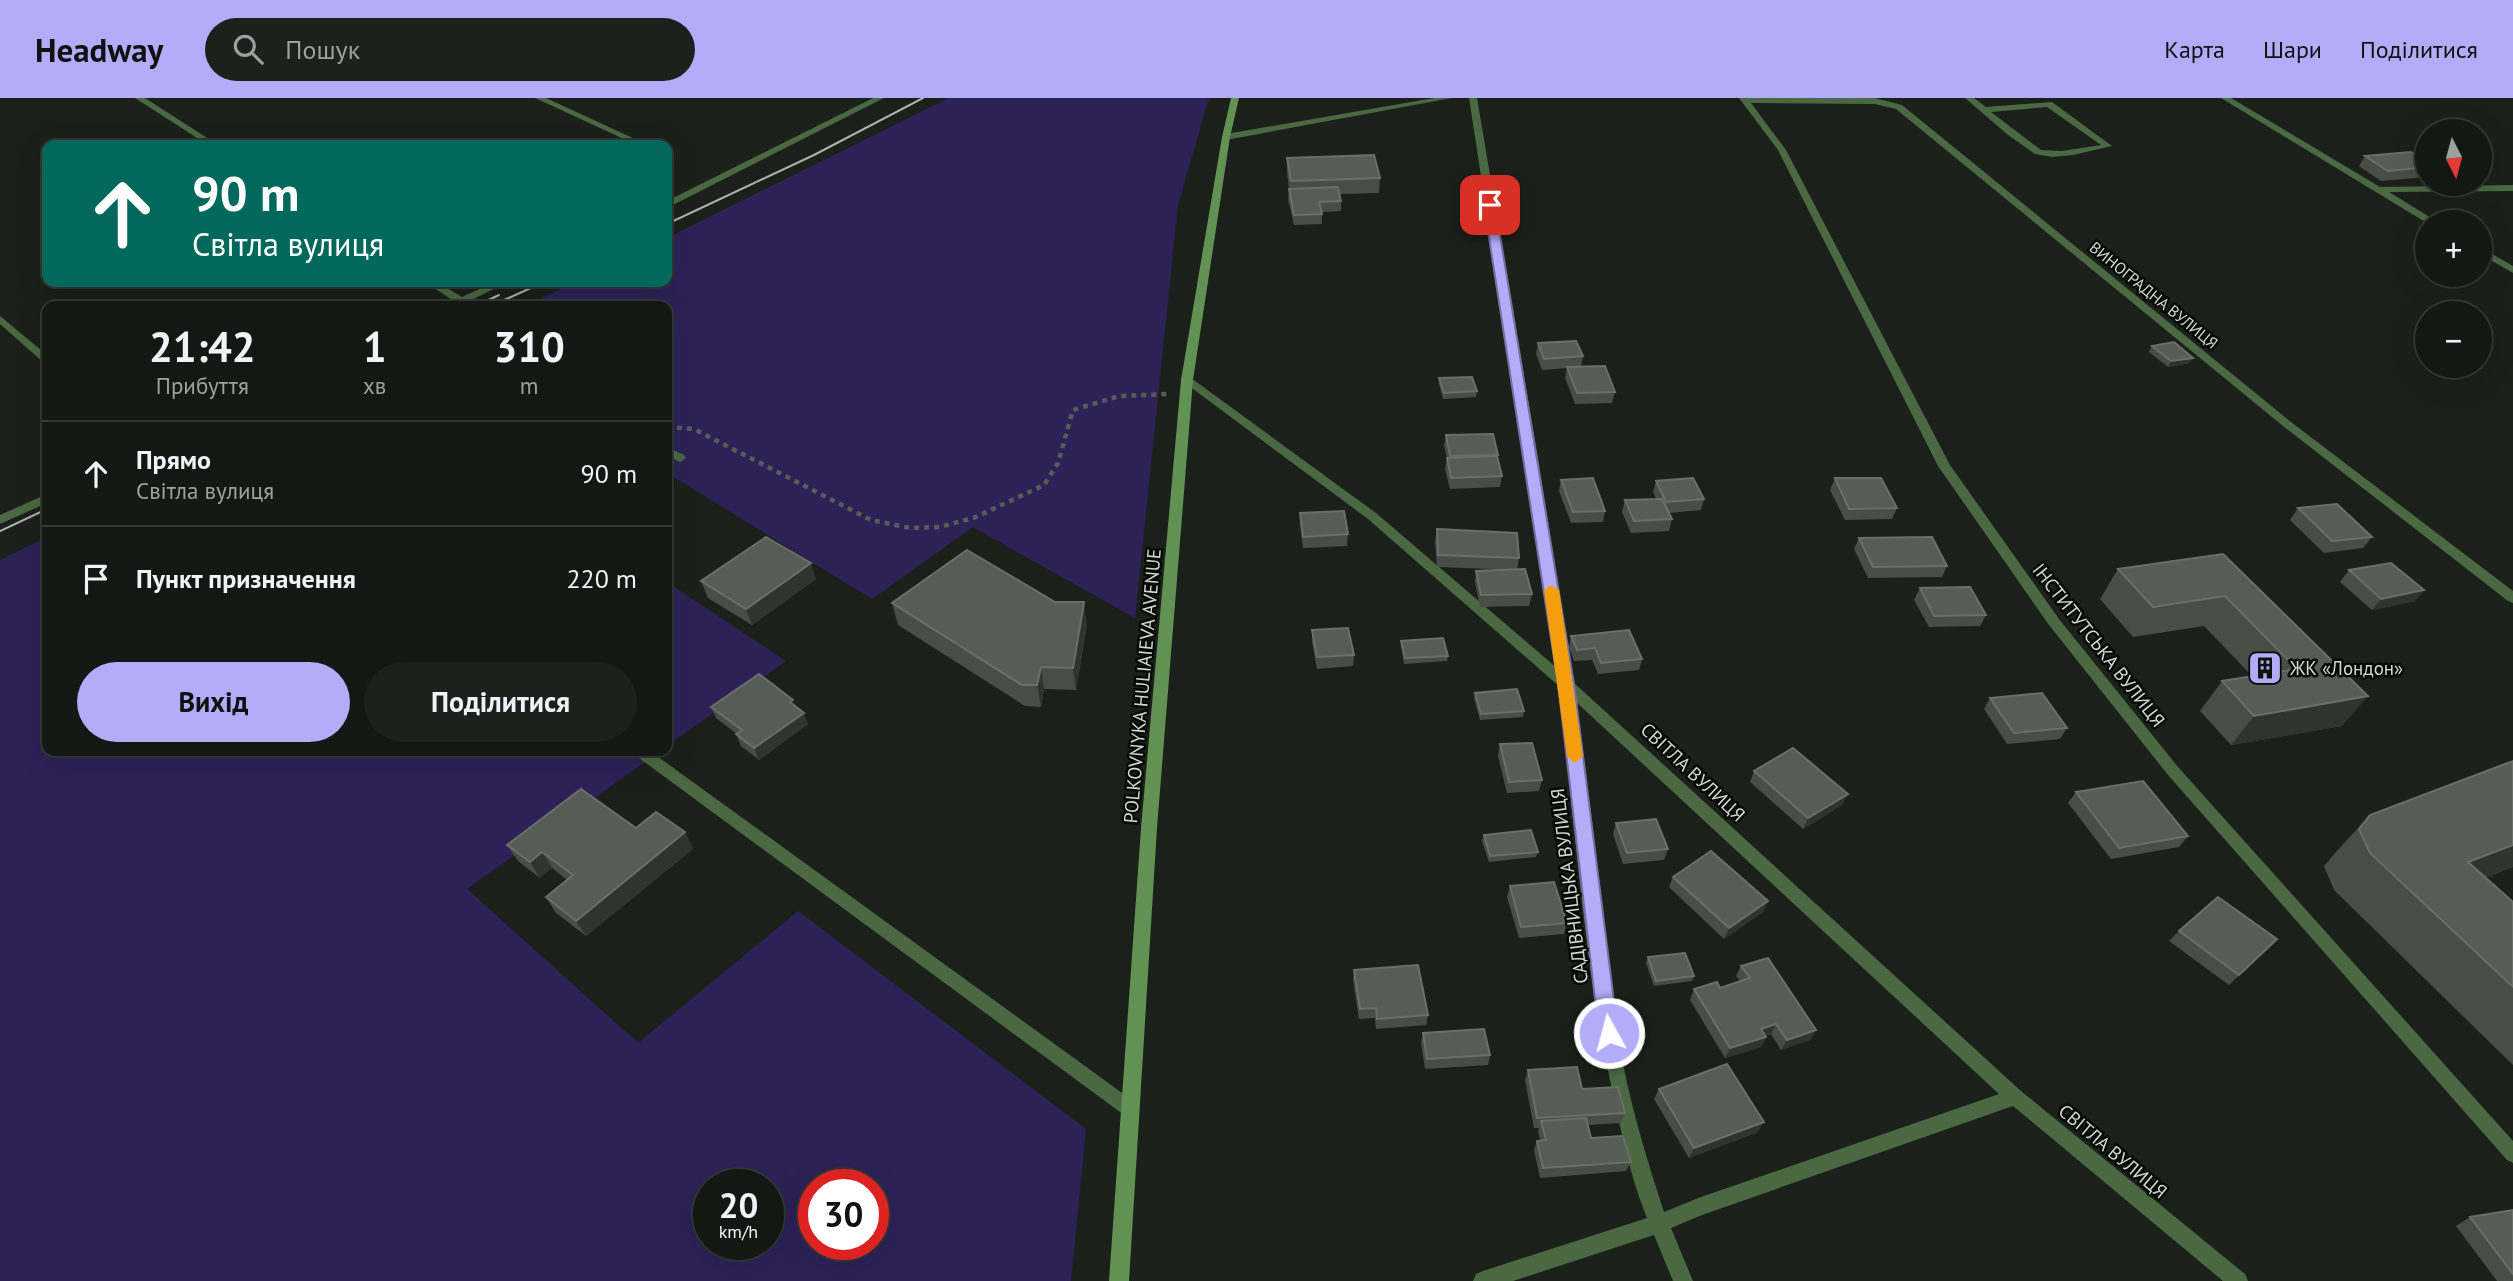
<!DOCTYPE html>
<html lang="uk">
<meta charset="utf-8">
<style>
body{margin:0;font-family:"PT Sans",sans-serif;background:#1d211d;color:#f1f3f6;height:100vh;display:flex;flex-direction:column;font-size:26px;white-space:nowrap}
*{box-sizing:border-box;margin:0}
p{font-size:23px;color:#9da0a0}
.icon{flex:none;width:38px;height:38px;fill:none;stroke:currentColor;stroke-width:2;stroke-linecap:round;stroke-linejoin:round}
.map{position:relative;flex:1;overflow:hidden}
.side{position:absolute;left:42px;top:203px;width:630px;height:455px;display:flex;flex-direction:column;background:#141814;border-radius:14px;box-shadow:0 7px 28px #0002,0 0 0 2px #333734}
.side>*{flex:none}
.top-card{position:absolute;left:42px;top:42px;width:630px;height:147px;border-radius:14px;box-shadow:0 7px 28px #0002,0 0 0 2px #333734;background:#00695c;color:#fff;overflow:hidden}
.needle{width:46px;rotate:174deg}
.controls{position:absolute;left:2415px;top:21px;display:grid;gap:14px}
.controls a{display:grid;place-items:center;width:77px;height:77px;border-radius:50%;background:#141814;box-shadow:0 7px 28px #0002,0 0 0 2px #333734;font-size:35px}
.speed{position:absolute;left:693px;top:1071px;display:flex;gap:14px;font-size:35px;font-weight:700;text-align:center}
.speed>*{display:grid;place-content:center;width:91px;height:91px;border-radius:50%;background:#141814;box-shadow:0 7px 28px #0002,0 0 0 2px #333734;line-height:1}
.speed small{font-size:18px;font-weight:400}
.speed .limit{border:10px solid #d22;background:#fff;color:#111}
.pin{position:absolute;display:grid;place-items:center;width:60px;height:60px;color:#fff;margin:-30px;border-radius:14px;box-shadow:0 4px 10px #0006}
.me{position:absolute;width:77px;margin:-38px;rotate:353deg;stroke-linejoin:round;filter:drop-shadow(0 0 5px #0008)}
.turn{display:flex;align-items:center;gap:24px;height:147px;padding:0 35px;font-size:32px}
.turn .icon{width:91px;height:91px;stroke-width:2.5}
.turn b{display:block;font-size:49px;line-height:60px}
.eta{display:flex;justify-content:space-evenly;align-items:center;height:119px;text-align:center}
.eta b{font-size:42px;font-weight:600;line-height:49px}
.cta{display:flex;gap:14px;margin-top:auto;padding:14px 35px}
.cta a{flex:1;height:80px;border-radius:42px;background:#b3adf9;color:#111;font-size:28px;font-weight:600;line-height:80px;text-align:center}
.cta a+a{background:#1d211d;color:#f1f3f6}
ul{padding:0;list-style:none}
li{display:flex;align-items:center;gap:21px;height:105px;padding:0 35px;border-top:2px solid #333734}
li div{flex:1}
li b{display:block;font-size:26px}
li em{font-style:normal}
header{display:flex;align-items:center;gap:42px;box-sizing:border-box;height:98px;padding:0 35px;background:#b3adf9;color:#111}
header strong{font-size:33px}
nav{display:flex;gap:38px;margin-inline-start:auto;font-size:24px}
.search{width:490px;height:63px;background:#1d211d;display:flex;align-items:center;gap:18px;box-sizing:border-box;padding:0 24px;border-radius:38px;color:#9da0a0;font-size:26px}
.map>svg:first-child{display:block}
.green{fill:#2c2258;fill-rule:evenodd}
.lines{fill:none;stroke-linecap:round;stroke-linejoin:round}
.path{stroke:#575c56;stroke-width:4.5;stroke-dasharray:5 5;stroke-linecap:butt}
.service{fill:#4a6842;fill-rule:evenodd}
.minor{fill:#4a6842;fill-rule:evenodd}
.secondary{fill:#619254;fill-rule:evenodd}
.tram{stroke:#adb1ac;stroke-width:2}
.wall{fill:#484d46}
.shaded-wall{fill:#2f352e}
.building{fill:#565c56;stroke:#6a6f69;stroke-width:2}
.route{fill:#b3adf9;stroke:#7470a2;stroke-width:2}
.slow{fill:#f59e0b}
.labels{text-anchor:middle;stroke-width:5;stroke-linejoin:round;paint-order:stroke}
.far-street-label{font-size:16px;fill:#d3d6d2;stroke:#070907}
.street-label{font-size:19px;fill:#d3d6d2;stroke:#070907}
.poi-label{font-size:19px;fill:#d3d6d2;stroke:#070907;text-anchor:start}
</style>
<header>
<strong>Headway</strong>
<div class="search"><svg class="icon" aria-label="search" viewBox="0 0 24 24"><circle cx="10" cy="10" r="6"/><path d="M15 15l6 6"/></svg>Пошук</div>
<nav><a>Карта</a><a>Шари</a><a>Поділитися</a></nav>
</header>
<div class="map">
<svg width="2513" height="1183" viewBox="0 0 2513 1183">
<rect width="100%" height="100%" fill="#1b201a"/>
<g class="green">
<polygon points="949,0 1209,0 1178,107 1135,520 973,429 872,501 667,375 667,208 525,208 575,184 667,184 667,140"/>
<path d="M47,439v214h613l-193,138 171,154 160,-132 288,218 -15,152h-1071v-721zM709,1087h59v59h-59zM814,1087h59v59h-59z"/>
<polygon points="667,484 786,563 667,648"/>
</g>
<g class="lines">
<polyline class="path" points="667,329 694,331 871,422 910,430 940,429 976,419 1044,387 1058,365 1073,312 1119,298 1168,296"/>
<g class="service">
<polygon points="667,349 684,357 686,360 680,364 667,358"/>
<polygon points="638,653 650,653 1136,1005 1139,1011 1136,1017 1130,1019 1124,1017 639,660 637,656"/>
</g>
<g class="minor">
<polygon points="135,0 145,0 218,47 208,47"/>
<polygon points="535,0 546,0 648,47 637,47"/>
<polygon points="873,0 884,0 667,110 667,103"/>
<polygon points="1434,0 1452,0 1226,42 1222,39 1226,36"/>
<path d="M1469,0h8l62,366 34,218 448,409 224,183 3,7h-25l-210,-175 -311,109 -31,13 22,53h-20l-19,-46 -141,46h-40l3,-7 7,-3 164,-53c-16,-39 -25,-82 -34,-124 -30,-134 -38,-272 -54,-408l-191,-167 -187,-139 6,-3 4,1 185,135 181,155zM1575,603l424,393 -298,103 -37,15c-16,-49 -31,-98 -41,-148 -23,-120 -32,-242 -48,-363z"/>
<polygon points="1739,0 1875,0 1902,7 2291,324 2513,493 2513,505 2508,503 2283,328 1896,11 1875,6 1751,5 1786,52 1950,367 2059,521 2178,669 2513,1043 2513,1065 2507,1062 2168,677 2049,527 1938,368 1778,52"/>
<path d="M1965,0h9l12,9 66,-5 60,44 -39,9 -21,2 -17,-3 -27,-19zM2047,9l54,38 -39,6 -21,-1 -50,-38z"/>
<polygon points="2221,0 2231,0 2380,89 2513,87 2513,93 2389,94 2438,124 2427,125"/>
<polygon points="2480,149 2513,168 2513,175 2480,156"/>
<polygon points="425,184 437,184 462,199 495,184 508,184 459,208 446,208 454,203"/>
<polygon points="0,218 47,257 47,265 43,264 0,226"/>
<polygon points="47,396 47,405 0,426 0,417"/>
</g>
<polygon class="secondary" points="1231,0 1239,0 1230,39 1193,282 1157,730 1129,1183 1109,1183 1141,730 1181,282 1222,39"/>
<g class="tram">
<polyline points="667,126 814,57 923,0"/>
<polyline points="476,208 499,197"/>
<polyline points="491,208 544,184"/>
<polyline points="0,433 47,411"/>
</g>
</g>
<g class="wall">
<polygon points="2365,58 2427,64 2427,79 2381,83 2359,68"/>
<polygon points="1287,60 1380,80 1379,95 1340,96 1341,103 1341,113 1322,114 1322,126 1294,127 1288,101 1289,91 1287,75"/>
<polygon points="1538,245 1583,258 1581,268 1615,294 1612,305 1575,306 1565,280 1567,270 1542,272 1536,256"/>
<polygon points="2152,248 2190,265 2168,269 2149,254"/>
<polygon points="1439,280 1477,293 1476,299 1443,301 1439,286"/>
<polygon points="1446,337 1498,357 1497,361 1502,378 1500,389 1450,391 1445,371 1447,360 1444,348"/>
<polygon points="1835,380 1897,410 1892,421 1845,422 1830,392"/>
<polygon points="1561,382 1605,413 1603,424 1571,425 1559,393"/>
<polygon points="1656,383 1704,401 1701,412 1669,415 1672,421 1669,433 1631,435 1622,414 1625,402 1656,401 1653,394"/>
<polygon points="2298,410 2372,439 2363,450 2324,455 2290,422"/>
<polygon points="1300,415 1348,436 1347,448 1303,450 1300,426"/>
<polygon points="1437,431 1519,460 1517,472 1437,469 1435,443"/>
<polygon points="1859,440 1947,468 1942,479 1868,480 1854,451"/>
<polygon points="2223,456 2342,628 2231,647 2200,613 2222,583 2252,578 2204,528 2133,539 2100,501 2118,471"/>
<polygon points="2349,472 2424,492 2415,503 2372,512 2340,484"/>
<polygon points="1476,473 1532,496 1529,508 1480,509 1475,484"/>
<polygon points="816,481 752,527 708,500 701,483"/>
<polygon points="1920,490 1986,517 1980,528 1929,529 1914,502"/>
<polygon points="892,505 1087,526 1076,592 1044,591 1041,609 1025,608 898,527"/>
<polygon points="1312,532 1354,557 1353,568 1317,571 1312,544"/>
<polygon points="1571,538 1642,561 1639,572 1598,576 1592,562 1574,563 1569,549"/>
<polygon points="1401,543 1448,558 1447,563 1404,566 1401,548"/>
<polygon points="1475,595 1524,613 1523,619 1480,622 1474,600"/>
<polygon points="1990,600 2067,630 2060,641 2007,646 1984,611"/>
<polygon points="711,609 796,609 808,626 759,662 741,648 736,636 737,636 716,620"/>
<polygon points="1500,646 1542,682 1539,693 1507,695 1498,658"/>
<polygon points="2513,663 2513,769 2485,780 2513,804 2513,967 2334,792 2324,768 2335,755 2370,717"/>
<polygon points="1754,673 1842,707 1803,731 1750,684"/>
<polygon points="2076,694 2188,738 2179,749 2111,761 2068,705"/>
<polygon points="1616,725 1668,751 1664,762 1623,766 1613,736"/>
<polygon points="685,734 693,751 586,838 556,815 546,799 567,782 552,770 540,780 518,763 507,747"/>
<polygon points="1484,737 1538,754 1536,759 1489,764 1482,743"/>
<polygon points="1673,779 1768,803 1763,814 1724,841 1669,789"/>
<polygon points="1510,788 1567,825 1564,836 1519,840 1507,799"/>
<polygon points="2179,833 2277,841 2229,887 2169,843"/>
<polygon points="1648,859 1694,878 1692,883 1654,888 1646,865"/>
<polygon points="1741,868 1816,932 1810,942 1781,952 1771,936 1765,938 1766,939 1761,949 1725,960 1690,902 1694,891 1720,890 1740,883 1736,878"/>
<polygon points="1354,872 1428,917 1426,927 1376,931 1375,920 1359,921 1353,882"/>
<polygon points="1423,935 1490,957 1488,967 1425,971 1421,945"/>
<polygon points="1528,972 1582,991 1625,1015 1621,1025 1588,1027 1591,1040 1631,1064 1626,1073 1540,1080 1534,1052 1537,1043 1540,1042 1538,1033 1539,1030 1534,1030 1525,982"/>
<polygon points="1659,991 1758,1034 1689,1060 1654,1001"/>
<polygon points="2513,1112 2513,1183 2497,1183 2456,1128 2470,1119"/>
</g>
<g class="shaded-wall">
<polygon points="2193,260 2190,265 2168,269 2171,263"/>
<polygon points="811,465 816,481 752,527 746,511"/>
<polygon points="2424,492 2415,503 2372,512 2381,501"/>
<polygon points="1084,504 1087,526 1076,592 1073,570"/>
<polygon points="1041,569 1044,591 1041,609 1037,587"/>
<polygon points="2368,598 2342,628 2231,647 2254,618"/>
<polygon points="804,615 808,626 759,662 754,650"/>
<polygon points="1848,696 1842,707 1803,731 1808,720"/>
<polygon points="685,734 693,751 586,838 576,823"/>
<polygon points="2513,747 2513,769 2428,802 2468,764"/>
<polygon points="542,754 552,770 540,780 530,764"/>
<polygon points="1768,803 1763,814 1724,841 1729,830"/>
<polygon points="1776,926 1771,936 1755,941 1761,931"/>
<polygon points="1816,932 1810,942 1781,952 1787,942"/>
<polygon points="1766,939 1761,949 1725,960 1730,950"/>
<polygon points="1764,1024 1758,1034 1689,1060 1694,1050"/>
</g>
<g class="building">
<polygon points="2411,54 2427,64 2427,69 2388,73 2365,58"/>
<polygon points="1374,57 1380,80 1291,83 1287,60"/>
<polygon points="1338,89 1341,103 1319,104 1322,116 1294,117 1289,91"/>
<polygon points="1576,243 1583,258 1544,261 1538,245"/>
<polygon points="2174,244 2193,260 2171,263 2152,248"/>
<polygon points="1605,268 1615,294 1577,295 1567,269"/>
<polygon points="1472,279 1477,293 1444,295 1439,280"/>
<polygon points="1493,336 1498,357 1450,358 1446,337"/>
<polygon points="1497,358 1502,378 1451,380 1447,360"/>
<polygon points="1593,380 1605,413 1573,414 1561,382"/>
<polygon points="1693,380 1704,401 1666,404 1656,383"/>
<polygon points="1835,380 1881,380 1897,410 1849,411"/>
<polygon points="1662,401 1672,421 1634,423 1625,402"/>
<polygon points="2337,406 2372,439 2332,443 2298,410"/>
<polygon points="1344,413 1348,436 1303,439 1300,415"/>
<polygon points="1437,431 1517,435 1519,460 1438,457"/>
<polygon points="766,439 811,465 746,511 701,483"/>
<polygon points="1932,439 1947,468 1873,469 1859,440"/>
<polygon points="967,452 1055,504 1084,504 1073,570 1041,569 1037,587 1022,587 892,505"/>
<polygon points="2223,456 2368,598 2254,618 2222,583 2297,571 2225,498 2153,509 2118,471"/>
<polygon points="2391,465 2424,492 2381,501 2349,472"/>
<polygon points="1525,471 1532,496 1481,497 1476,473"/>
<polygon points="1970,489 1986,517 1934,518 1920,490"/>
<polygon points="1348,530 1354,557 1317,559 1312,532"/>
<polygon points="1629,532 1642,561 1601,565 1595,550 1577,552 1571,538"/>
<polygon points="1443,540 1448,558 1405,560 1401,543"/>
<polygon points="759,576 793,602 790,604 804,615 754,650 736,636 742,632 711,609"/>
<polygon points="1517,591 1524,613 1481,616 1475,595"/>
<polygon points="2042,595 2067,630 2014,635 1990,600"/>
<polygon points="1532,645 1542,682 1509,684 1500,646"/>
<polygon points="1793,650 1848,696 1808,720 1754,673"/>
<polygon points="2513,663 2513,747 2468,764 2513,804 2513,889 2370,755 2359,731 2370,717"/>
<polygon points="2143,683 2188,738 2119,750 2076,694"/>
<polygon points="581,691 636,730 656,714 685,734 576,823 546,799 573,777 542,754 530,764 507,747"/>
<polygon points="1656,721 1668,751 1627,755 1616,725"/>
<polygon points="1531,732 1538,754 1490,758 1484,737"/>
<polygon points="1711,753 1768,803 1729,830 1673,779"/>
<polygon points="1554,784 1567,825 1521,829 1510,788"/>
<polygon points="2218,799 2277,841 2239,877 2179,833"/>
<polygon points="1685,855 1694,878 1656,883 1648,859"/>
<polygon points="1768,860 1816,932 1787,942 1776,926 1761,931 1766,939 1730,950 1694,891 1717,884 1720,890 1750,880 1741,868"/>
<polygon points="1418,867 1428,917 1377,921 1376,910 1360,911 1354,872"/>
<polygon points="1484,931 1490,957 1427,961 1423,935"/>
<polygon points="1727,966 1764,1024 1694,1050 1659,991"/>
<polygon points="1577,969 1582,991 1618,989 1625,1015 1537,1020 1528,972"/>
<polygon points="1586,1020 1591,1040 1623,1038 1631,1064 1543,1070 1537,1043 1546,1042 1541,1023"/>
<polygon points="2513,1112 2513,1176 2470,1119"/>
</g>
<polygon class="route" points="1490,103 1495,107 1574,586 1618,935 1616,942 1609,944 1602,942 1599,935 1558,586 1484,107"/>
<polygon class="slow" points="1551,487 1559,492 1583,658 1575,665 1567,658 1544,492"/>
<defs>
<g id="building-square" transform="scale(1.75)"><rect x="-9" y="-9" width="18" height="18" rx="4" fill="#b3adf9" stroke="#070907"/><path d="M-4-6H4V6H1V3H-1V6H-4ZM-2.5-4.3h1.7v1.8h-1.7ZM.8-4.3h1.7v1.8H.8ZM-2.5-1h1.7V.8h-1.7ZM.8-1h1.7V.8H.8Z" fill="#111"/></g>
</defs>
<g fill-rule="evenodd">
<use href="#building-square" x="2265" y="570"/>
</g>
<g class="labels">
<g class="far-street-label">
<text transform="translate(2154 197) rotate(39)" y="6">ВИНОГРАДНА ВУЛИЦЯ</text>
</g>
<g class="street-label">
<text transform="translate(2099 547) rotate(52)" y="7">ІНСТИТУТСЬКА ВУЛИЦЯ</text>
<text transform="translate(1142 588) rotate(-85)" y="7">POLKOVNYKA HULIAIEVA AVENUE</text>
<text transform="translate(1693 674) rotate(43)" y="7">СВІТЛА ВУЛИЦЯ</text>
<text transform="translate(1569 788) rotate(-97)" y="7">САДІВНИЦЬКА ВУЛИЦЯ</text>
<text transform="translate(2113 1053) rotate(40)" y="7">СВІТЛА ВУЛИЦЯ</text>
</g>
<g class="poi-label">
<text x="2290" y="577">ЖК «Лондон»</text>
</g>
</g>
</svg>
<div class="controls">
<a><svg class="needle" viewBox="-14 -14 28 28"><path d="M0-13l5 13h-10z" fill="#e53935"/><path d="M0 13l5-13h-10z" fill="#9da0a0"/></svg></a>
<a>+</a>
<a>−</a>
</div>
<div class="speed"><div>20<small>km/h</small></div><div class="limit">30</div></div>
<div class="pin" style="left:1490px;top:107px;background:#d93025"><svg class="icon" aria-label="arrive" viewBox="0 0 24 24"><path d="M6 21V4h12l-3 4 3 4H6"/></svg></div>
<svg class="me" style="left:1609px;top:935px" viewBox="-20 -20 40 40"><circle r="17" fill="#b3adf9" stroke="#fff" stroke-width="3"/><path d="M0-11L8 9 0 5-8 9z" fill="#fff"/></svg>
<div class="top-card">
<div class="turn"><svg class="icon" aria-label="ahead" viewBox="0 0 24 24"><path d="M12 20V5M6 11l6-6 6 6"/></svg><div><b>90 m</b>Світла вулиця</div></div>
</div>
<section class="side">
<div class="eta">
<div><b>21:42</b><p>Прибуття</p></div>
<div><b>1</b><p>хв</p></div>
<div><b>310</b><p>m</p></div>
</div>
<ul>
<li><svg class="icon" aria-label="ahead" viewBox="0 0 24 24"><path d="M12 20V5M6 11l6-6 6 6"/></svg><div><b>Прямо</b><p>Світла вулиця</p></div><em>90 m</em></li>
<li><svg class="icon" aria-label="arrive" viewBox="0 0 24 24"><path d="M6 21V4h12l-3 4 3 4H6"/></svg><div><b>Пункт призначення</b></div><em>220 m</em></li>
</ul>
<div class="cta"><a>Вихід</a><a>Поділитися</a></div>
</section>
</div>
